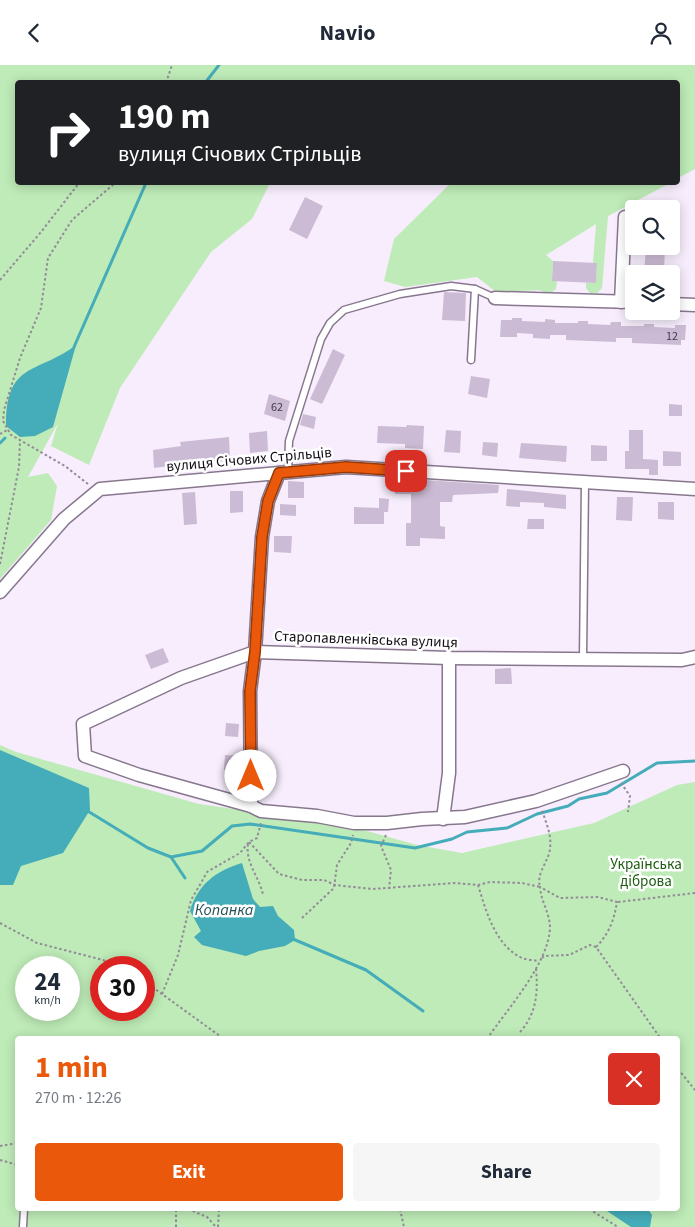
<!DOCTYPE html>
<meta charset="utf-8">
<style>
body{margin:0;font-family:"Source Sans 3",sans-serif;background:#f6f6f7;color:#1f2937;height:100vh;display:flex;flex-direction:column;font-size:19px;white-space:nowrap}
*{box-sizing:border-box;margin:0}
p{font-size:16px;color:#747a83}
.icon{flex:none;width:28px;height:28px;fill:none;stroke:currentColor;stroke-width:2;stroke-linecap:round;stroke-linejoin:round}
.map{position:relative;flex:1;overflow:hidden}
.drawer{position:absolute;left:15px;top:971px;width:665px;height:175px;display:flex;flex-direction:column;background:#fff;border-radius:5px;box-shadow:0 2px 12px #0003}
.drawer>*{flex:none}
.hud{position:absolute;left:15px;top:15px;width:665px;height:105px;border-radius:5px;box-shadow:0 2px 12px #0003;background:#202124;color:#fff;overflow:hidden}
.buttons{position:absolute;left:625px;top:135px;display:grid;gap:10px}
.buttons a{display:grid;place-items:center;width:55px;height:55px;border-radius:5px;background:#fff;box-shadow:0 2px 12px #0003;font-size:25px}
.speed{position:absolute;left:15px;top:891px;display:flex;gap:10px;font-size:25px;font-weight:700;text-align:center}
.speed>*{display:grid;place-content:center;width:65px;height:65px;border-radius:50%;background:#fff;box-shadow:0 2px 12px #0003;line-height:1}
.speed small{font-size:12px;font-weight:400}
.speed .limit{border:8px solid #d22;background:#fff;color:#111}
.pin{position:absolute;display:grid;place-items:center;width:42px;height:42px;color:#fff;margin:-21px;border-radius:10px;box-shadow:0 2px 8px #0006}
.me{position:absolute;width:55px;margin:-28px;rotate:0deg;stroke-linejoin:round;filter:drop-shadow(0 0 4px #0008)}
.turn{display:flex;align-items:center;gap:18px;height:105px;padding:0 20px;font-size:22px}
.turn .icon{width:65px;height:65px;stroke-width:2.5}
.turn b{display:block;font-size:35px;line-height:42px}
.round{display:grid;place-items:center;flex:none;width:52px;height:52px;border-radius:5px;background:#f6f6f7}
.summary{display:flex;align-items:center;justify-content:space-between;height:85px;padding:0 20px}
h1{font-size:30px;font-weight:700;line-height:38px;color:#ea580c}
.cta{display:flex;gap:10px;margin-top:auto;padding:10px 20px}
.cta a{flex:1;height:58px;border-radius:5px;background:#ea580c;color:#fff;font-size:20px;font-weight:700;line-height:58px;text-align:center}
.cta a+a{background:#f6f6f7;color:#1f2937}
header{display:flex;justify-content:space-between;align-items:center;height:65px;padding:0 20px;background:#fff;font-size:22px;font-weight:700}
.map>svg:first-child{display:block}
.green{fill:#beebb7;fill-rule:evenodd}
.water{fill:#45acb9}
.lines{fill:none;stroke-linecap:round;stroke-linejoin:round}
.stream{stroke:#45acb9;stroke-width:3}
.building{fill:#ccbbd4}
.service-casing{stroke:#87778e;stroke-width:9}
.minor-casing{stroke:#87778e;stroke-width:15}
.path{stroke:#938b97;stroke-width:2;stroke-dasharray:2.5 2.5;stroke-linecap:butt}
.service{stroke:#fff;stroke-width:6}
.minor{stroke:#fff;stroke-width:12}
.route-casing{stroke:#983908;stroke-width:12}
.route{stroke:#ea580c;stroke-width:9}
.labels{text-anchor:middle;stroke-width:5;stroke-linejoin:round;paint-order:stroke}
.number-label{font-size:12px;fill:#423946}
.street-label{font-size:15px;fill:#140e16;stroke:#fff}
.park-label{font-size:15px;fill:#1c5c0f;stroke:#fff}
.water-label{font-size:16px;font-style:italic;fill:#235056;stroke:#fff}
</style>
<header><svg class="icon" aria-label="back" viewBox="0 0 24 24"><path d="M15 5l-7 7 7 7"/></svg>Navio<svg class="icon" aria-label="person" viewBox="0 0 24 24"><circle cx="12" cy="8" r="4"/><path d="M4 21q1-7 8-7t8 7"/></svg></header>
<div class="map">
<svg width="695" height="1162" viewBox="0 0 695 1162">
<rect width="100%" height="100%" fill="#f7edfc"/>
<g class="green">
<polygon points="0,0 695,0 695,104 678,113 678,18 18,18 18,118 270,118 252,154 211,187 120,323 89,400 51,381 58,358 28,412 48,408 57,421 51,455 0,514"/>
<polygon points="451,118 670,118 608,151 602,223 597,228 590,228 586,223 586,218 596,218 597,198 593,198 596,159 546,190 553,196 552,216 557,216 556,224 549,229 539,225 519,226 495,233 496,227 477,212 405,222 384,216 394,174"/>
<path d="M0,680l16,7 183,52 143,20 75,21 45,8 132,-30 83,-38 18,-3v445h-695zM26,902h43v43h-43zM101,902h43v43h-43zM18,974h660v170h-660z"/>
</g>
<g class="water">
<path d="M76,280l-23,82 -18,9 -15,1 -14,-11c0,-65 30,-51 70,-81z"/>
<polygon points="0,685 89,723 90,745 63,788 21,801 13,820 0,820"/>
<path d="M242,798l11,36 7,8 13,-1 5,10 16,14 1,10 -10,6 -26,5 -13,5 -44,-11 -8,-8 7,-6 -11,-20c8,-27 26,-40 52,-48z"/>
<polygon points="604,1144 648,1144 652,1150 650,1162 631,1162"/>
</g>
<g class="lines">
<g class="stream">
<polyline points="205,18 219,0"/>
<polyline points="74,282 146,118"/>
<polyline points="0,378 5,373"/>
<polyline points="86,745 148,783 171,792 202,786 232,761 250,759 415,783 452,774 467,767 507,763 537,749 568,741 579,734 607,728 657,698 695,696"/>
<polyline points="171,792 185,813"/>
<polyline points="293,874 366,905 423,946"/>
</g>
</g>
<g class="building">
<polygon points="305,132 323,141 307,174 289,165"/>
<polygon points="646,181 665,181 664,209 644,209"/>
<polygon points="553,196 597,198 596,218 552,216"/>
<polygon points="444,227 466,228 465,256 442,255"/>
<polygon points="512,253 522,253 522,256 545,257 545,254 555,255 555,258 578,258 578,256 588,256 588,259 610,260 611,257 621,257 621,261 644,261 644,259 654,259 654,262 675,263 675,260 686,260 685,275 681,275 681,280 632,278 632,273 616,273 616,277 566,275 566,270 550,270 550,274 533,273 533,269 517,268 517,272 500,272 501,255 512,255"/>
<polygon points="333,284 345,290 322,339 310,334"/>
<polygon points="471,311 490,314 487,333 468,329"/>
<polygon points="269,329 290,336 285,356 264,349"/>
<polygon points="669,339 682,340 682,351 669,351"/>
<polygon points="303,349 316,352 314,364 300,360"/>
<polygon points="407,360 424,361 423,384 405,383 405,379 377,378 378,361 406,362"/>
<polygon points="446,365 461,366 460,388 444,387"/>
<polygon points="629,365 643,365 643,394 658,395 658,410 649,410 649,404 625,404 625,386 629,386"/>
<polygon points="267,366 268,386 250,388 249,368"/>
<polygon points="229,372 230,396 169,399 169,401 154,403 153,385 181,381 180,377"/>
<polygon points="483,377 498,378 497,392 482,390"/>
<polygon points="521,378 567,381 566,397 519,393"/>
<polygon points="591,380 607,381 607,396 591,396"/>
<polygon points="663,386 681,387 681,401 663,401"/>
<polygon points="395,413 499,420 498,428 453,430 452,437 440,437 440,461 445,462 445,474 420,473 420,481 406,481 406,458 411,458 411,429 395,429"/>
<polygon points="288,416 304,417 304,433 288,433"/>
<polygon points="507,424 566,430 566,444 544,442 544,438 520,437 520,442 506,441"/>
<polygon points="230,426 243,426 243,447 230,448"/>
<polygon points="195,427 197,459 184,460 182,428"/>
<polygon points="617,432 633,432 632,456 616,455"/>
<polygon points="379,433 389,434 388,447 384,447 384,459 354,459 354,442 379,443"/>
<polygon points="658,437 674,437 674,455 658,454"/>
<polygon points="280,439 296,440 296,451 280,450"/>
<polygon points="528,454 544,454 544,464 527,464"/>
<polygon points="274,471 292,471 291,488 274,487"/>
<polygon points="163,583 169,597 151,604 145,590"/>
<polygon points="511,603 512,619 495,619 495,604"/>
<polygon points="226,658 239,659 238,672 225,671"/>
<polygon points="225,690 242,691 241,706 224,705"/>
</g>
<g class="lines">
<g class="service-casing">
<g id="service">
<polyline points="471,295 475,224"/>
<polyline points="288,407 289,376 321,274 330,258 344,245 400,229 451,221 475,224 495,233"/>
<polyline points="583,593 585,417"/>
<polyline points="23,1162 24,1144"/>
</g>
</g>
<g class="minor-casing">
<g id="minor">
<polyline points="495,233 634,237"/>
<polyline points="621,237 625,152"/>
<polyline points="671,239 695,240"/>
<polyline points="0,527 64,454 100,424 346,402 695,424"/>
<polyline points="623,706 536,736 465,752 422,754 387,758 354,758 317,751 261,746 251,741 139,710 85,691 83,659 181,613 255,587 449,593 682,595 695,592"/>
<polyline points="251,741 250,626 255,587 262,472 268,436 279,408"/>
<polyline points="443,754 449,708 449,593"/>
</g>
</g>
<g class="path">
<polyline points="166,18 172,0"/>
<polyline points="0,215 41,167 79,118"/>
<polyline points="0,369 7,365"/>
<polyline points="88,419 65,401 11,370 3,356 4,345 20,293 41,243 48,193 72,155 115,118"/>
<polyline points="0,499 19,402 20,375"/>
<polyline points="621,718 630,731 628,747"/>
<polyline points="386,770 381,781 391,805 389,824"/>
<path d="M249,777l30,32 23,6h22l11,5 37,4 83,-6 23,2 12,-3 32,1 18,4c-4,-14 8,-24 10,-38 2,-14 -4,-26 -8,-39"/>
<path d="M248,779c-3,19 12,34 15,51"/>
<path d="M478,820c8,26 17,59 42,72 5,3 13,3 19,4"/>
<polyline points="618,837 695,828"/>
<polyline points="302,853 334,823 337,800 351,778 353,770"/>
<polyline points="0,858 37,878 103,895 119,902"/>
<polyline points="542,893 544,891 569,890 590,880 596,882"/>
<polyline points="144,916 224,974"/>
<polyline points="162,929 178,890 191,835 201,818 207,807 240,788 249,777 257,773 261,758"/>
<path d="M520,967c17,-19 18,-40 16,-64"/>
<path d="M487,974c20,-30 61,-74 63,-111 0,-15 -9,-26 -10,-41l20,11 38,-1 19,5c-3,18 -8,32 -21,45l65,92"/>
<polyline points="678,1004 695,1025"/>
<polyline points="0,1081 18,1078"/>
<polyline points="0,1095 18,1100"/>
<polyline points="188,1144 207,1152 216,1162"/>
<polyline points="400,1144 404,1162"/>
<polyline points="589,1144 618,1162"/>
<polyline points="176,1162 176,1144"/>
<polyline points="218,1162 219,1144"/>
</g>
<use href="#service" class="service"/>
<use href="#minor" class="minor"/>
</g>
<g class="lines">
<g class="route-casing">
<polyline id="route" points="251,711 250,626 255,587 262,472 268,436 279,408 346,402 406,406"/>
</g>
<use href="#route" class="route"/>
</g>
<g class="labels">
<g class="number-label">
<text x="672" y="275">12</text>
<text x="277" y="346">62</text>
</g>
<g class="street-label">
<text transform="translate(249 394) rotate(-5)" y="5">вулиця Січових Стрільців</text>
<text transform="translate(366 574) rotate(2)" y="5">Старопавленківська вулиця</text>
</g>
<g class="park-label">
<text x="646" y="804">Українська<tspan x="646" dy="17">діброва</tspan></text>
</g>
<g class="water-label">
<text x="224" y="850">Копанка</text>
</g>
</g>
</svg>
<div class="buttons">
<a><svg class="icon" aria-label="search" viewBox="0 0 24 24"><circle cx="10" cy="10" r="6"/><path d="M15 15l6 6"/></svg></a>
<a><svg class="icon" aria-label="layers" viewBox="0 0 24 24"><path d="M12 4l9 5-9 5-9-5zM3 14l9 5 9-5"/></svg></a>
</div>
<div class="speed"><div>24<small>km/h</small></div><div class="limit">30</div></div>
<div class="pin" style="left:406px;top:406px;background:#d93025"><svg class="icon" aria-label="arrive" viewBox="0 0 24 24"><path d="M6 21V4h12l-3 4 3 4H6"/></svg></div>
<svg class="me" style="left:251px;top:711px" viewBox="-20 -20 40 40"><circle r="19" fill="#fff"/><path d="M0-13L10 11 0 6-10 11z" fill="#ea580c"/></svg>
<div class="hud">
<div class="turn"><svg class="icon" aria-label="right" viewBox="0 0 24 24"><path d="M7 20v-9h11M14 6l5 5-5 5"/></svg><div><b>190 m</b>вулиця Січових Стрільців</div></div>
</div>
<section class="drawer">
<div class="summary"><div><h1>1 min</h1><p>270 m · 12:26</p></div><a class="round" style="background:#d93025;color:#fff"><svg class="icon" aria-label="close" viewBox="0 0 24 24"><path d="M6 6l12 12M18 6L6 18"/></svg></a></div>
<div class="cta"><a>Exit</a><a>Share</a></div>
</section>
</div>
